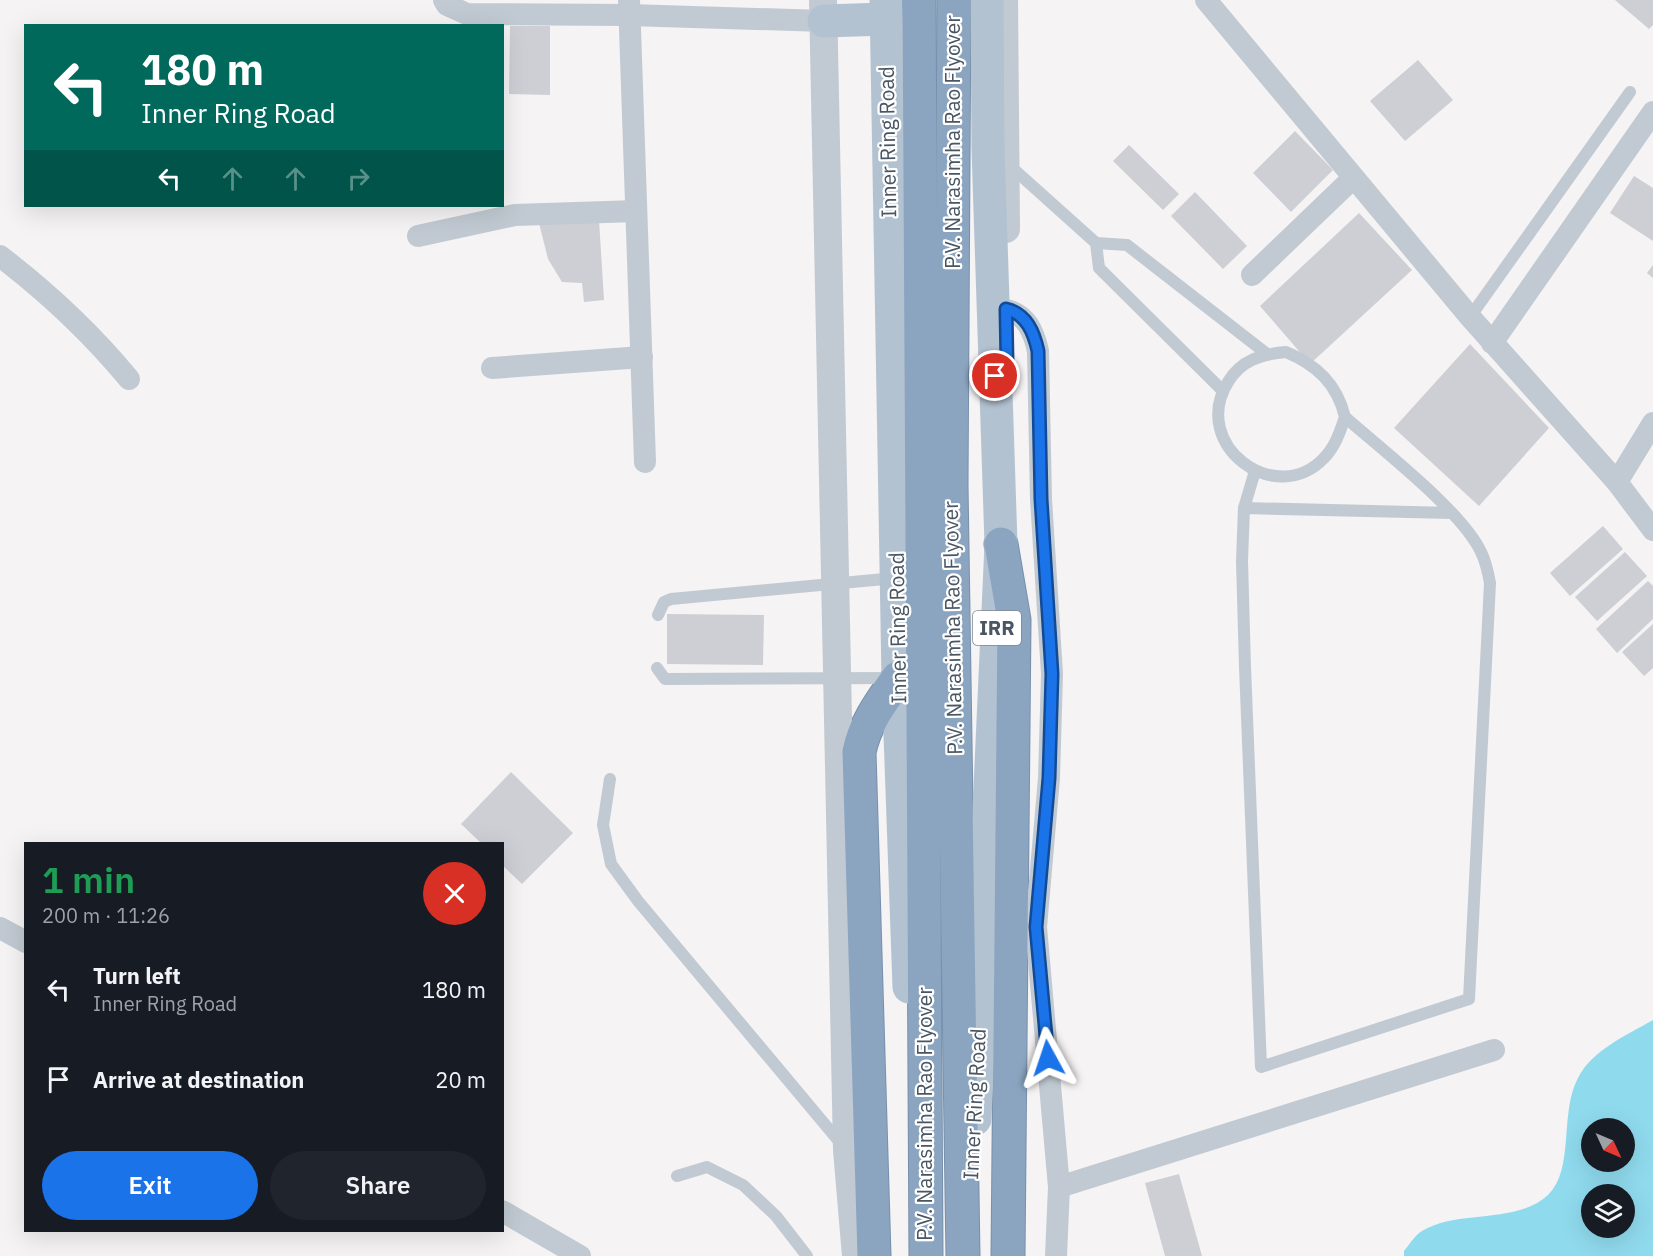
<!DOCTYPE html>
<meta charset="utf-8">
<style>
body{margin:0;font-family:"IBM Plex Sans",sans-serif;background:#20242c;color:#f1f3f6;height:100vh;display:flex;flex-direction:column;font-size:22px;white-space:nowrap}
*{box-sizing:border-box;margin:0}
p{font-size:20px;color:#9ea1a6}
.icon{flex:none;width:33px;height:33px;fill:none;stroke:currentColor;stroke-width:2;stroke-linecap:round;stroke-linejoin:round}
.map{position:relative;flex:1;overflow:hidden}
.details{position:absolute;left:24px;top:842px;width:480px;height:390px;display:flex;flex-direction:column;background:#171b24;border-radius:0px;box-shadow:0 6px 24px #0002}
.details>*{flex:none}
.banner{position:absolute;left:24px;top:24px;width:480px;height:183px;border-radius:0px;box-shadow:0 6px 24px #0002;background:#00695c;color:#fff;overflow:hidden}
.needle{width:39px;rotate:134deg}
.controls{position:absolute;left:1581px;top:1118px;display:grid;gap:12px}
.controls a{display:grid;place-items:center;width:54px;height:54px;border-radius:50%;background:#171b24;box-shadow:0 6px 24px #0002;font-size:30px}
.pin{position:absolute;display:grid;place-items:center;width:51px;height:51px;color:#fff;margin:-26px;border:3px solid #fff;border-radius:50%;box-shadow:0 2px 6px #0007}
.me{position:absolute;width:66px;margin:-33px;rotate:355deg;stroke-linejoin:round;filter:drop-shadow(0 0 4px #0008)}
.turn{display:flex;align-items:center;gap:21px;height:126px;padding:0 18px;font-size:27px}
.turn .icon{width:78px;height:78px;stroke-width:2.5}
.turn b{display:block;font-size:42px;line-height:51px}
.lanes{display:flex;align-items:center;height:57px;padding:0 18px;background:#0003;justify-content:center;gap:30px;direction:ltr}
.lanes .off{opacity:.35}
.round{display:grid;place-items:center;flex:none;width:63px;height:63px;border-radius:32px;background:#20242c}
.head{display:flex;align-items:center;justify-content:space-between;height:102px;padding:0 18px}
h1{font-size:36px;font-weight:600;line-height:45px;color:#1e9e55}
.primary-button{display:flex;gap:12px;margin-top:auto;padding:12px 18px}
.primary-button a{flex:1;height:69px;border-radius:36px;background:#1a73e8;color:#fff;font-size:24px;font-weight:600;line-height:69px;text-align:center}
.primary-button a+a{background:#20242c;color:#f1f3f6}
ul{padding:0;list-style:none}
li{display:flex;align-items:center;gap:18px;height:90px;padding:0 18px}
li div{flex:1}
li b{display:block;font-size:22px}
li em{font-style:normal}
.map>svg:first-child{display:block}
.water{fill:#90daee;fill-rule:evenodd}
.building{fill:#cdcfd5}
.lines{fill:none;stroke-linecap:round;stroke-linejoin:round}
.motorway-casing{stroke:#7690ad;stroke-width:35}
.service{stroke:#c1cad2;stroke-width:12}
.minor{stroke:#c1cad2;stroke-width:22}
.tertiary{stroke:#c1cad2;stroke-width:28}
.primary{stroke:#b3c2d1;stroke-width:33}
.motorway{stroke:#8ba5c1;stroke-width:33}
.route-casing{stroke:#114b97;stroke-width:15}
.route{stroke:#1a73e8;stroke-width:10}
.labels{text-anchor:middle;stroke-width:4.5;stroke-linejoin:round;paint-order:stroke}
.shield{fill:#fff;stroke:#808990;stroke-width:1.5}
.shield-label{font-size:20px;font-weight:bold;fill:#4a5661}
.street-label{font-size:21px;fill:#4a5661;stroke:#fff}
</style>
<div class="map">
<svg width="1653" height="1256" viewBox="0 0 1653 1256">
<rect width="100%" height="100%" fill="#f5f3f3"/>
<path class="water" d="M1653,1020v236h-249v-5c5,-6 11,-16 18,-20 37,-22 93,-6 126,-36 27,-26 11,-82 30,-117 14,-28 49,-43 75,-58zM1592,1128h32v33h-32zM1592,1194h32v33h-32z"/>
<g class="building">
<polygon points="1615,0 1653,0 1653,25 1649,29"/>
<polygon points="510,26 550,26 550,95 509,94"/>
<polygon points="1418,60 1453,100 1405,141 1370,101"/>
<polygon points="1295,131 1333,170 1291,212 1253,173"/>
<polygon points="1129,145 1179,194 1163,210 1113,161"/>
<polygon points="1634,176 1653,188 1653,241 1610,213"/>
<polygon points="1195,192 1247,246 1223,269 1171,216"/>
<polygon points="1359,213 1412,270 1310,364 1260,306"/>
<polygon points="599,220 604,300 584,302 582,283 562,282 548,259 539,223"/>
<polygon points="1653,265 1653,278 1647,273"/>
<polygon points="1470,344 1549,428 1479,506 1394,428"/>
<polygon points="1603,526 1623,549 1570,596 1550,573"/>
<polygon points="1625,552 1647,576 1597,621 1575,597"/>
<polygon points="1648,581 1653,586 1653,619 1617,653 1596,629"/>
<polygon points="667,614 764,615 763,665 667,664"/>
<polygon points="1653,624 1653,668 1644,676 1622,652"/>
<polygon points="511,772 573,833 522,884 502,865 502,843 481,843 461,824"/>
<polygon points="1179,1174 1202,1256 1165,1256 1145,1183"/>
</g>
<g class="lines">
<g class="motorway-casing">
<g id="motorway">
<polyline points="919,0 926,1256"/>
<polyline points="954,0 951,484 963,1256"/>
<polyline points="1001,544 1014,620 1008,1256"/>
<path d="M874,1256l-15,-504c6,-29 22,-50 39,-74"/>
</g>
</g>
<g class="service">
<polyline points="1009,165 1096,243 1127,245 1267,354"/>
<polyline points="1096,243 1099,268 1223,391"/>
<polyline points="1470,317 1630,92"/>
<path d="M1286,352c31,13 51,32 59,65 -5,15 -10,30 -21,41 -48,51 -135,-13 -96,-76 13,-22 34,-28 58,-30z"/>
<path d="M1345,417c36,32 117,94 136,135 5,10 7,20 9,31l-21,416 -208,68 -16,-400 -3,-106 2,-53 208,5"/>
<polyline points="1244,508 1255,471"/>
<polyline points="658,615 664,602 671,599 895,578"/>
<polyline points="657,668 665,679 894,678"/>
<polyline points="610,779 603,825 611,864 638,901 843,1146"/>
<polyline points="677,1176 707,1167 743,1185 776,1216 807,1256"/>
</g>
<g class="minor">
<polyline points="444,0 447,5 467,14 629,15 824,21"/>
<polyline points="629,0 645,462"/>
<polyline points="1206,0 1470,317 1617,482 1653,530"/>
<polyline points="418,236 515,215 636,211"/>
<path d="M0,256c47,36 91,77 129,123"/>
<polyline points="1252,275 1352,179"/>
<path d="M1006,310c21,4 28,23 32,41l3,148 11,175 -3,104 -13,149 23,260 -3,69"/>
<polyline points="1492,343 1653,112"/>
<polyline points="492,368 642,357"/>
<polyline points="1617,482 1653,423"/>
<polyline points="0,928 26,942"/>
<polyline points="1059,1187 1494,1050"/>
<polyline points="502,1211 580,1256"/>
</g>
<g class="tertiary">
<polyline points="823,0 847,1150 856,1256"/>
<polyline points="1004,0 1006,229"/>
</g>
<g class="primary">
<polyline points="886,0 898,678 909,987"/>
<polyline points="824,21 886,19"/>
<polyline points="975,1119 1001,544 988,149 987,0"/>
</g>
<use href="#motorway" class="motorway"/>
</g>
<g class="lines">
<g class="route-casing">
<path id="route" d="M995,376l12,-13 -1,-54c21,5 28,24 32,42l3,148 11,175 -3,104 -13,149 12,131"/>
</g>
<use href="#route" class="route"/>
</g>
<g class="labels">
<rect class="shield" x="973" y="611" width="48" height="34" rx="4.5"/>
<g class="shield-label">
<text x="997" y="635">IRR</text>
</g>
<g class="street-label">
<text transform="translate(888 142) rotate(-91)" y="7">Inner Ring Road</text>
<text transform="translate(953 142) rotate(-90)" y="7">P.V. Narasimha Rao Flyover</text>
<text transform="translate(898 628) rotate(-91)" y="7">Inner Ring Road</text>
<text transform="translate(953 628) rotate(-91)" y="7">P.V. Narasimha Rao Flyover</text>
<text transform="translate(975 1104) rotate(-87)" y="7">Inner Ring Road</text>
<text transform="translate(925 1114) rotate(-90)" y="7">P.V. Narasimha Rao Flyover</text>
</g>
</g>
</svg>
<div class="controls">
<a><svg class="needle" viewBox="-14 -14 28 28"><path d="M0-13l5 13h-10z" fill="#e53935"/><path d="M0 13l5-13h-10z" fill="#9ea1a6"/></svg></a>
<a><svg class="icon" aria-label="layers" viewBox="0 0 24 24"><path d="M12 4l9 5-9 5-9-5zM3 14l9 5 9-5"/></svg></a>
</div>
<div class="pin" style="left:995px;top:376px;background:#d93025"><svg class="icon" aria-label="arrive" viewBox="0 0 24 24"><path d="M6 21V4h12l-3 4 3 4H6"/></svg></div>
<svg class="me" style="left:1048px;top:1058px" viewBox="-20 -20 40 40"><path d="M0-17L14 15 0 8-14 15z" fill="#1a73e8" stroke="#fff" stroke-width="4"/></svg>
<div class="banner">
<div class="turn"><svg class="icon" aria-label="left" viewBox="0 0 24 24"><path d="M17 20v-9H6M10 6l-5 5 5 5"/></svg><div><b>180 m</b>Inner Ring Road</div></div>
<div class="lanes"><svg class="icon" aria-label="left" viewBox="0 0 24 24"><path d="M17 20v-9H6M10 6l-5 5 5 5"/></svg><svg class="icon off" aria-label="ahead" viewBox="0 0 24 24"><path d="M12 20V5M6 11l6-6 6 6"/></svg><svg class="icon off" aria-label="ahead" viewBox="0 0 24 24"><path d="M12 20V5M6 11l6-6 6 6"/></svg><svg class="icon off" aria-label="right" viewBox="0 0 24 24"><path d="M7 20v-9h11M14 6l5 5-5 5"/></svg></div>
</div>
<section class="details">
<div class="head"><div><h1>1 min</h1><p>200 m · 11:26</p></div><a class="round" style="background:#d93025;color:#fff"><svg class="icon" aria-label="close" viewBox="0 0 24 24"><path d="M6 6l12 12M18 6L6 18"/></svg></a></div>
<ul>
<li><svg class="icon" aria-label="left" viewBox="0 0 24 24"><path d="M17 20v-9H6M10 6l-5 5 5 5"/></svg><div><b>Turn left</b><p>Inner Ring Road</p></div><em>180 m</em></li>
<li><svg class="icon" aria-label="arrive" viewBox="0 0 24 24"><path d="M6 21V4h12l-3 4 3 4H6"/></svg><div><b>Arrive at destination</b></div><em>20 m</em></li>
</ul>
<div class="primary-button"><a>Exit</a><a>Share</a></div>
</section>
</div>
